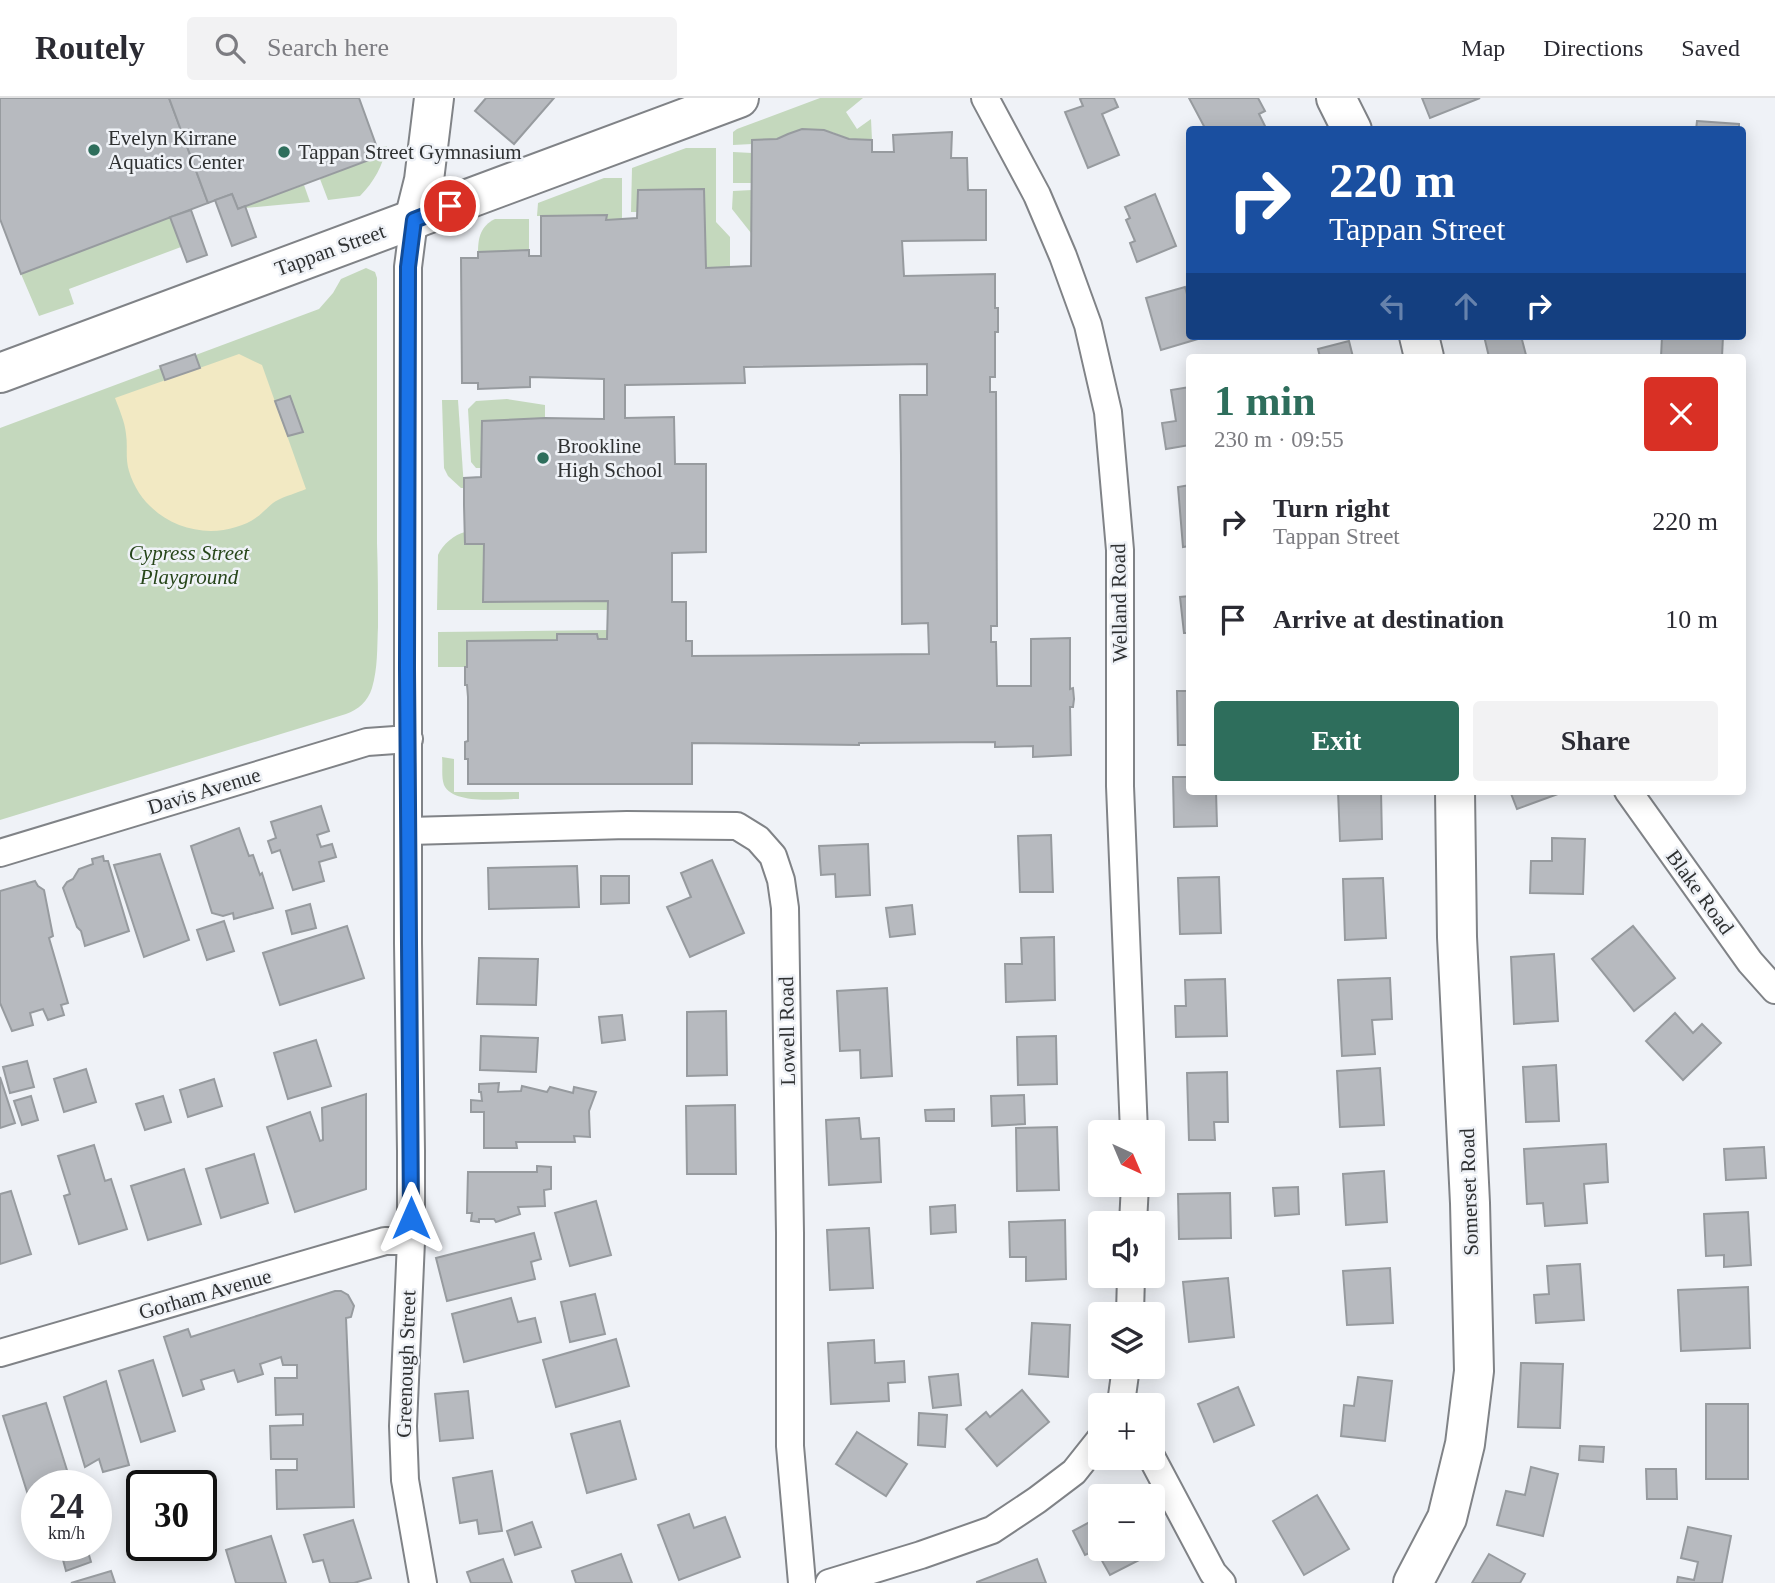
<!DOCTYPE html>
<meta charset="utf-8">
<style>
body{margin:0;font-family:"Times New Roman",serif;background:#f2f2f3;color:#2b2b33;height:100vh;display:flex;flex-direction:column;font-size:26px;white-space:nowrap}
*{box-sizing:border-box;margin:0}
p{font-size:23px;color:#7c7c81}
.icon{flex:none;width:38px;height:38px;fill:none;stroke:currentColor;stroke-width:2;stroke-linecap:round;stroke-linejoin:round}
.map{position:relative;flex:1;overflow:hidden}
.panel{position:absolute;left:1186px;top:256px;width:560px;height:441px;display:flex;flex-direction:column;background:#fff;border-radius:7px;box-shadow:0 4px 18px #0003}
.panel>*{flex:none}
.hud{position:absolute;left:1186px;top:28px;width:560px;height:214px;border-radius:7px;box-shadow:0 4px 18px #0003;background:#1a4fa0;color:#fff;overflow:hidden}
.needle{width:46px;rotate:136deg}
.buttons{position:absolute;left:1088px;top:1022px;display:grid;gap:14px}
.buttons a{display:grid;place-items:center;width:77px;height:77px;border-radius:7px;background:#fff;box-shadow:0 4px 18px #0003;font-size:35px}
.speed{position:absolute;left:21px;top:1372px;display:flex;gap:14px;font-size:35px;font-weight:700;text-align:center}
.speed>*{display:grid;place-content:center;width:91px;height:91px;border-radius:50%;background:#fff;box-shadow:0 4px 18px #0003;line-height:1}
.speed small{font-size:18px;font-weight:400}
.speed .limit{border:4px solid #111;border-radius:10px;background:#fff;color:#111}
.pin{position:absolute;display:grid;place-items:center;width:60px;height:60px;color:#fff;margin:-30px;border:4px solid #fff;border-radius:50%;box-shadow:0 2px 7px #0007}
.me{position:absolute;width:77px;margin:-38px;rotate:0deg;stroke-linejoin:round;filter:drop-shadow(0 0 5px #0008)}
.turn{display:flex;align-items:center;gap:24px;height:147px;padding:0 28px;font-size:32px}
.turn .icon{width:91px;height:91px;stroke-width:2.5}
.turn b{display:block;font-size:49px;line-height:60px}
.lanes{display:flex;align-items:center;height:66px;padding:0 28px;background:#0003;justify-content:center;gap:35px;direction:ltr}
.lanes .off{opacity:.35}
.round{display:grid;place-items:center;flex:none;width:74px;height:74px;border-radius:7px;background:#f2f2f3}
.summary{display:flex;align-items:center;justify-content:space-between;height:119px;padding:0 28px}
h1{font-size:42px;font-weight:700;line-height:52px;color:#2e6e5c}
.primary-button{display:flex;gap:14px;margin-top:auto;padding:14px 28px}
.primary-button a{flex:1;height:80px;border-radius:7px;background:#2e6e5c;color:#fff;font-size:28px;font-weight:700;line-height:80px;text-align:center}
.primary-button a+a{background:#f2f2f3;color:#2b2b33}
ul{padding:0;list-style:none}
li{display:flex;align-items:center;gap:21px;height:98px;padding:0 28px}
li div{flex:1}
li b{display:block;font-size:26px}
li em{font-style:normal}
header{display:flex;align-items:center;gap:42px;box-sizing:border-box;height:98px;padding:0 35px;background:#fff;border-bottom:2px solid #e1e1e2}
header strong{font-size:33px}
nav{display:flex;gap:38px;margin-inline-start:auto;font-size:24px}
.search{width:490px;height:63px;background:#f2f2f3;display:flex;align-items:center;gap:18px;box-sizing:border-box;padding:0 24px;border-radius:7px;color:#7c7c81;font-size:26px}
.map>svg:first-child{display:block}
.green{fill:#c4d8bd}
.sand{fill:#f2e9c3}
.building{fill:#b7babf;stroke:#979b9f;stroke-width:2;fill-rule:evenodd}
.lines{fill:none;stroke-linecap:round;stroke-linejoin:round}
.street-casing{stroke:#808387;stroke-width:30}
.secondary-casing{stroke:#808387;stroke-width:42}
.street{stroke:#fff;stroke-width:26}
.secondary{stroke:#fff;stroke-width:38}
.route-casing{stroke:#114b97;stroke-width:18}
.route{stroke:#1a73e8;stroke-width:12}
.poi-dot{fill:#2e6e5c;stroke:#eff2f7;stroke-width:2.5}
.labels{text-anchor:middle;stroke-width:5;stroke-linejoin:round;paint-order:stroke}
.poi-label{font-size:21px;fill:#2f3132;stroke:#eff2f7;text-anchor:start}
.street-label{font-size:21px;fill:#2f3132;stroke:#eff2f7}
.park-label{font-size:21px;font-style:italic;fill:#27461a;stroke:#eff2f7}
</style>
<header>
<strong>Routely</strong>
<div class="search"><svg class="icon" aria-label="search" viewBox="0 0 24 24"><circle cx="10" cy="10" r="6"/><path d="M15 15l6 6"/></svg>Search here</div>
<nav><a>Map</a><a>Directions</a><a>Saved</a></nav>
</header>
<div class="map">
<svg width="1775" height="1485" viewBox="0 0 1775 1485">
<rect width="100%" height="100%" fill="#eff2f7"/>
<g class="green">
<polygon points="820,0 863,0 846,14 857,31 871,21 872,42 849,41 832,34 813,31 802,31 788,36 777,41 753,42 752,46 733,47 733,34 737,31"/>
<path d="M387,48c-4,19 -13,36 -27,50l-32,4 -8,-21 59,-23 -2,-8z"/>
<polygon points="686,50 716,50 716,124 730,139 730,169 706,170 704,91 638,92 637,114 631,114 632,70"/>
<polygon points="733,54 752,55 752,85 733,85"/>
<polygon points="604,80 622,80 622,122 606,122 606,117 537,118 538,105"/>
<polygon points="304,87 310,104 245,110 245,108"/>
<polygon points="752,92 751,135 732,111 733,93"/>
<polygon points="170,119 181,149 69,191 74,206 39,218 21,176"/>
<path d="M495,121h34v31l-51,2c0,-15 3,-26 17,-33z"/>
<path d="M366,170l9,4 2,6v265c1,28 1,56 1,84 -1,20 0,41 -6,61 -4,13 -14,22 -26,26l-346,106v-392l319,-119 14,-16 8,-14z"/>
<polygon points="507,301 545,307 545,320 482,323 481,370 476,370 471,364 468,311 476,303"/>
<polygon points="442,302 458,302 464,390 461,390 448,378 444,370"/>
<path d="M465,434l19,12 -1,58 125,-1v9h-171l1,-55c4,-10 17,-21 27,-23z"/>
<polygon points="608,532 607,541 598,541 597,536 558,536 557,542 467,543 467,569 438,569 438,534"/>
<path d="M442,659l12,2v33h65v7c-19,0 -66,6 -75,-14 -3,-8 -1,-20 -2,-28z"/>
</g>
<path class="sand" d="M239,256l23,11 44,124c-9,4 -21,7 -30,12 -4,2 -8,7 -12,10 -8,8 -17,13 -28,16 -44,14 -94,-11 -107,-56 -4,-13 -1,-25 -3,-37 -1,-12 -7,-25 -11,-36z"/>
<g class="building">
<polygon points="0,0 169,0 208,105 21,176 0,121"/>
<polygon points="169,0 359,0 380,58 238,111 232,96 208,105"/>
<polygon points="486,0 554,0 514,46 475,13"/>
<polygon points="1082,0 1114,0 1118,9 1102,16 1119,57 1088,70 1065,14 1083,8 1080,1"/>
<polygon points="1189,0 1258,0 1265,13 1259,16 1266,30 1262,32 1206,32"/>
<polygon points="1422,0 1480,0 1430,20"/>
<polygon points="1697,23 1739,26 1739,32 1696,32"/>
<path d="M802,31l22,1 25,9 23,1v12h22l-1,-17 59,-3 -1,26h16l1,32h18v50l-84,1 2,35 91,-2v34h3v24h-3v45h-5v15h6l1,234h-6v16h5l1,44h34v-47l39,-1v51l3,-1 1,11 -1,8h-3l1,48 -38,2v-11l-38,1v-5l-136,1v2l-167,-2v41h-224v-25h-3v-17l3,-1v-44l-1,-12h-2v-18h2v-26l90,-1v-6h40l1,5h9l1,-38 -125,1 1,-58h-19l-1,-39v-27l17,-1 1,-56 63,-3 59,1v-40l-74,-2v10l-52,2v-6h-16l-1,-125h17v-6l51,-2v6h12v-40l66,-1 -1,5 31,-2 1,-28 66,-1 2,79 45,-2 1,-126 25,-1 11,-5zM927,266v31h-27l1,60 1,169 26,-1 1,31 -237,2v-15h-6v-39h-14v-49l34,-1v-88h-31l-1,-47 -49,1v-33l120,-2 -1,-16z"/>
<polygon points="232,96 238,111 245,108 256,139 232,148 215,102"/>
<polygon points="1155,96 1176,148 1137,164 1130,145 1135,143 1126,122 1130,120 1125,109"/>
<polygon points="191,112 207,157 187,164 170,119"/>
<polygon points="1185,189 1190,207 1190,238 1208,238 1161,252 1146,200"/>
<polygon points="1484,238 1521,238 1526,257 1518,259 1489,259"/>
<polygon points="1662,238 1723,238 1722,259 1661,259"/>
<polygon points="1349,243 1353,259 1320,259 1318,251"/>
<polygon points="195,256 200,270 165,282 160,268"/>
<polygon points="1190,289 1190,347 1166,351 1162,325 1176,323 1171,292"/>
<polygon points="290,298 303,334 288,338 275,303"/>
<polygon points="1190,387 1190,448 1183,449 1178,389"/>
<polygon points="1190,498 1190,535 1184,535 1180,499"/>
<polygon points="1177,593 1190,593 1190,647 1178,647"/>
<polygon points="1173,679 1190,679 1190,693 1216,693 1217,728 1174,729"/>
<polygon points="1338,693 1381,693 1382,741 1340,743"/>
<polygon points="1510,693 1556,693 1558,696 1517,711"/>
<polygon points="321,708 329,733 317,737 321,749 332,746 336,759 319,764 324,783 293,792 280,752 272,755 268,743 276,740 271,724"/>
<polygon points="239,730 249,758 253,757 260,777 262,775 273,810 234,821 233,815 223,818 212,815 191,748"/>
<polygon points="1051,737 1053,794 1020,794 1018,738"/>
<polygon points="1552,740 1585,741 1583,796 1530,795 1531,763 1552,763"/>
<polygon points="868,746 870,797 836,799 835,776 821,777 819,748"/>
<polygon points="160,756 189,842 144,859 114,767"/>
<polygon points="103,758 104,763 108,763 129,833 85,848 81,833 77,829 63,790 67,784 73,781 79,771 93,766 92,761"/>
<polygon points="712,762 744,835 690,859 667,809 691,799 681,775"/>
<polygon points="577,768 579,809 489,811 488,770"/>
<polygon points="601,778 629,778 629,805 601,806"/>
<polygon points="1219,779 1221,835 1180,836 1178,780"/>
<polygon points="1383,780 1386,840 1345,842 1343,781"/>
<polygon points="35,783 38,788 44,792 53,838 49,840 68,905 61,907 64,917 48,922 43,911 30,915 33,927 12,933 0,905 0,793"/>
<polygon points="310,806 316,830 292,836 286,813"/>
<polygon points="912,807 915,836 890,839 886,810"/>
<polygon points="224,823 234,853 207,862 197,832"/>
<polygon points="347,828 364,880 280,907 263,855"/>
<polygon points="1633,828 1675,880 1634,913 1592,861"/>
<polygon points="1054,839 1055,902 1006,904 1005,866 1022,866 1021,840"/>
<polygon points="1554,856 1558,923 1514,926 1511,859"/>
<polygon points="479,860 538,861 536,907 477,906"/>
<polygon points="1390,880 1392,921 1372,922 1375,956 1342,958 1338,882"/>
<polygon points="1225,881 1227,938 1176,939 1175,908 1186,908 1185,882"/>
<polygon points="887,890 892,978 861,980 860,952 840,953 837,893"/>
<polygon points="726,913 727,977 687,978 687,914"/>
<polygon points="1675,915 1693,935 1702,926 1721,945 1683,982 1646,943"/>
<polygon points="622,917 625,942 602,945 599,919"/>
<polygon points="481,938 538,940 536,974 480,972"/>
<polygon points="1056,938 1057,986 1018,987 1017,939"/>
<polygon points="316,942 331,988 288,1001 274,955"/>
<polygon points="27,963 34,989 10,995 3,969"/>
<polygon points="1556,967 1559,1023 1526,1024 1523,969"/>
<polygon points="1380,970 1384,1027 1340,1029 1337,973"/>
<polygon points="86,971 96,1004 64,1014 54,981"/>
<polygon points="1227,974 1228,1024 1214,1024 1215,1042 1189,1042 1187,975"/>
<polygon points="0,979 15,1025 0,1030"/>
<polygon points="214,981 222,1008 188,1019 180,992"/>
<polygon points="499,985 498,994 521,993 522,988 547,994 550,989 573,995 574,989 596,994 589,1013 590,1039 574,1038 575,1044 516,1044 517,1050 484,1050 484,1014 471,1014 471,1002 482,1003 481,994 479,994 479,986"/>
<polygon points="366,996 366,1091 295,1114 267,1029 310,1014 320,1043 323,1042 322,1010"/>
<polygon points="1024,997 1025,1026 992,1028 991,998"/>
<polygon points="31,998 38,1022 22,1027 14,1003"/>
<polygon points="163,998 171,1024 145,1032 136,1006"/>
<polygon points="735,1007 736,1076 687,1076 686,1008"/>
<polygon points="954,1011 954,1023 926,1023 925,1012"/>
<polygon points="859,1020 861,1041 879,1040 881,1084 829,1087 826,1022"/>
<polygon points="1057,1029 1059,1092 1017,1093 1016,1030"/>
<polygon points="1606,1046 1608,1084 1584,1086 1587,1125 1545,1128 1543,1105 1527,1106 1524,1051"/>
<polygon points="94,1047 105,1083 111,1081 127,1131 79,1146 64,1098 70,1096 58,1058"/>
<polygon points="1764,1049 1766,1080 1726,1082 1724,1051"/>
<polygon points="254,1056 268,1105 221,1120 206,1071"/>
<polygon points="537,1068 551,1069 551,1091 544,1092 545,1108 518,1109 520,1116 496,1124 494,1121 479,1121 479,1124 471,1123 472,1115 467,1115 468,1074 537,1074"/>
<polygon points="184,1071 201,1126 148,1142 131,1088"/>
<polygon points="1384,1073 1387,1124 1346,1127 1343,1076"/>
<polygon points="1298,1089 1299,1116 1275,1118 1273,1090"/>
<polygon points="11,1093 31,1156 0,1166 0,1096"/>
<polygon points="1230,1095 1231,1140 1179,1141 1178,1096"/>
<polygon points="596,1103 611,1157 570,1168 555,1115"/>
<polygon points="955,1107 956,1134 931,1136 930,1109"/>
<polygon points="1748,1114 1751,1167 1724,1169 1724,1157 1706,1158 1704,1116"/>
<polygon points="1065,1122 1066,1181 1026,1183 1026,1159 1010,1159 1009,1124"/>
<polygon points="869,1130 873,1190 830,1192 827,1132"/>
<polygon points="534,1135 541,1161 531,1164 535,1181 447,1203 436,1160"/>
<polygon points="1580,1166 1584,1222 1536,1225 1534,1197 1549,1196 1547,1168"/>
<polygon points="1390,1170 1393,1225 1347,1227 1343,1173"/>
<polygon points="1228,1180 1234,1239 1189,1244 1183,1184"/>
<polygon points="1748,1189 1750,1250 1681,1253 1678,1192"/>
<polygon points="335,1193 341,1193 348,1197 354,1208 351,1219 346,1220 354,1409 277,1411 276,1372 297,1372 297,1361 271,1361 270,1328 303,1327 303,1316 276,1317 275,1280 297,1280 297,1267 283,1267 281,1259 260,1266 263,1276 238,1284 234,1272 201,1282 204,1291 183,1298 164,1239 188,1231 191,1239"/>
<polygon points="595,1196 605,1236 570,1244 561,1204"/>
<polygon points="511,1200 518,1224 535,1220 541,1244 464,1264 452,1216"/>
<polygon points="1032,1225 1070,1227 1068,1279 1029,1276"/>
<polygon points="616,1241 629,1288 556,1309 543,1262"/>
<polygon points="874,1242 875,1265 904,1263 905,1284 888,1285 889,1303 831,1306 828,1245"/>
<polygon points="153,1262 175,1333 141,1344 119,1273"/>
<polygon points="1521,1265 1563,1266 1560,1330 1518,1329"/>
<polygon points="958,1276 961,1307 933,1310 929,1279"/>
<polygon points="1358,1279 1392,1283 1385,1343 1341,1338 1344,1307 1354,1308"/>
<polygon points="106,1283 129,1367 103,1374 99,1361 85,1369 64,1299"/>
<polygon points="1238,1289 1254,1327 1214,1344 1198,1306"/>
<polygon points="1022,1292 1049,1324 997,1368 966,1331 986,1314 990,1319"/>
<polygon points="468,1293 473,1340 440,1343 435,1296"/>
<polygon points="46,1305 71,1385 60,1388 37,1388 37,1394 28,1397 3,1318"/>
<rect x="1706" y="1306" width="42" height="75"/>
<polygon points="919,1315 947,1317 945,1349 918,1347"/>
<polygon points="620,1323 636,1381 587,1395 571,1336"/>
<polygon points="857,1334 907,1366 886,1398 836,1366"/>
<polygon points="1580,1348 1604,1349 1603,1364 1579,1362"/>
<polygon points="1531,1369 1558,1376 1543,1438 1497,1427 1506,1393 1525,1397"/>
<polygon points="1646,1371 1676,1371 1677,1401 1647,1401"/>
<polygon points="492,1373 502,1433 479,1436 477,1422 460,1425 453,1380"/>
<polygon points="1317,1397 1349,1451 1304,1477 1273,1423"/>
<polygon points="689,1416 694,1430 725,1419 740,1459 679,1482 658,1427"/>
<polygon points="1101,1418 1101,1451 1141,1451 1145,1459 1110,1477 1096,1452 1085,1457 1073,1433"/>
<polygon points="353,1422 371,1480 354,1485 330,1485 323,1462 313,1464 304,1437"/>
<polygon points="532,1424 541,1449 515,1457 507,1433"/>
<polygon points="1688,1429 1731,1438 1722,1485 1677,1485 1678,1479 1694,1482 1698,1464 1681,1460"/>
<polygon points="271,1438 286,1485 236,1485 226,1452"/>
<polygon points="59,1447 86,1447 91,1464 66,1473"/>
<polygon points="621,1456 632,1485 576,1485 572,1473"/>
<polygon points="1489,1456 1525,1476 1520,1485 1472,1485"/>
<polygon points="503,1461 512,1485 471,1485 467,1474"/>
<polygon points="1037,1461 1046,1485 977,1485 977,1484"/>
<polygon points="111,1473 115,1485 71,1485"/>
</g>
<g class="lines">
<g class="street-casing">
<g id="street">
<polyline points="985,0 1037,97 1063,158 1088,227 1108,314 1120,452 1120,688 1134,1034"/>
<polyline points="414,122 408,169 408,845 411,1053 411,1143 403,1328 405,1382 423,1485"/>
<polyline points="1628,693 1750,864 1775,892"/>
<polyline points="409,733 627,727 737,728 758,741 773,758 781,782 785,810 790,1135 790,1348 802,1485"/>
<polyline points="0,755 367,644 409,641"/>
<polyline points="1133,1125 1135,1087"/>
<polyline points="1130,1216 1131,1178"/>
<polyline points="0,1255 385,1143 411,1143"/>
<polyline points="1126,1269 1122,1298 1127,1307"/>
<polyline points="1152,1360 1213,1475 1222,1485"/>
<polyline points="829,1485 921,1457 992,1432 1037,1402 1074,1374 1101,1340"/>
</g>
</g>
<g class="secondary-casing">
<g id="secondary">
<polyline points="1336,0 1352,32"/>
<polyline points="414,122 424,82 434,0"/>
<polyline points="1419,238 1424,259"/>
<polyline points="0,275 739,0"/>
<polyline points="1413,1485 1447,1420 1465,1346 1474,1273 1470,1105 1457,839 1455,693"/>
</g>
</g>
<use href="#street" class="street"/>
<use href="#secondary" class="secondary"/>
</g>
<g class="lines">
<g class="route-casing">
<polyline id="route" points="411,1120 407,570 408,169 414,122 450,108"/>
</g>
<use href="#route" class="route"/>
</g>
<g class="poi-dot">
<circle cx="94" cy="52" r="7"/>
<circle cx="284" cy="54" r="7"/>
<circle cx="543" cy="360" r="7"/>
</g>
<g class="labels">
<g class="poi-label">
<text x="108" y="47">Evelyn Kirrane<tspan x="108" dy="24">Aquatics Center</tspan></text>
<text x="298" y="61">Tappan Street Gymnasium</text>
<text x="557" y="355">Brookline<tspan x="557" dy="24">High School</tspan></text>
</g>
<g class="street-label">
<text transform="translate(330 152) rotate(-20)" y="7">Tappan Street</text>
<text transform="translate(1119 505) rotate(-91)" y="7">Welland Road</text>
<text transform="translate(204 693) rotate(-17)" y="7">Davis Avenue</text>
<text transform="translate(1700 794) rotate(54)" y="7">Blake Road</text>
<text transform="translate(787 933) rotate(-91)" y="7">Lowell Road</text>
<text transform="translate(1469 1094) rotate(-92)" y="7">Somerset Road</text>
<text transform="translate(205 1196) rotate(-16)" y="7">Gorham Avenue</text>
<text transform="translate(406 1266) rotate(-88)" y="7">Greenough Street</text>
</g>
<g class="park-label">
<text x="189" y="462">Cypress Street<tspan x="189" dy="24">Playground</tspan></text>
</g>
</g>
</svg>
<div class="buttons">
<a><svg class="needle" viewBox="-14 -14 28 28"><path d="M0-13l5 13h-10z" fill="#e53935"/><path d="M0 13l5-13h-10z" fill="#7c7c81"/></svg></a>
<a><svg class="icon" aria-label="sound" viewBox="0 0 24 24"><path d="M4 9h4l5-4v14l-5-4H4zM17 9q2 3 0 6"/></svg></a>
<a><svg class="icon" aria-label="layers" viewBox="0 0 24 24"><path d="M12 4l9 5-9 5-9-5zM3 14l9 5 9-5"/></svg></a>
<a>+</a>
<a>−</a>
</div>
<div class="speed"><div>24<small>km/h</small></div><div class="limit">30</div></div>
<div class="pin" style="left:450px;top:108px;background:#d93025"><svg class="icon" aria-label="arrive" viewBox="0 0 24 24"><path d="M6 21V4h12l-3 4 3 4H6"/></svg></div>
<svg class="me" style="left:411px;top:1120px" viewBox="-20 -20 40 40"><path d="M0-17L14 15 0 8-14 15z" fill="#1a73e8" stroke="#fff" stroke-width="4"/></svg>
<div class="hud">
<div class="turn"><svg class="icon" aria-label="right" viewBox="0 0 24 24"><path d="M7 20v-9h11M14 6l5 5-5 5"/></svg><div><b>220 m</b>Tappan Street</div></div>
<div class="lanes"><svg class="icon off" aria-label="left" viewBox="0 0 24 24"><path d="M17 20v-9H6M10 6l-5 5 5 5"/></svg><svg class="icon off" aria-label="ahead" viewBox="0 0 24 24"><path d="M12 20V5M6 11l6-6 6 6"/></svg><svg class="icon" aria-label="right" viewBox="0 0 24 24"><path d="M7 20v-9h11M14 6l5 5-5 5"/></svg></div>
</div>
<section class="panel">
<div class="summary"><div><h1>1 min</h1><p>230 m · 09:55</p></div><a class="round" style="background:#d93025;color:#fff"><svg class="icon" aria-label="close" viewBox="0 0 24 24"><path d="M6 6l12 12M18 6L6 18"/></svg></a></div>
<ul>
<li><svg class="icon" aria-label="right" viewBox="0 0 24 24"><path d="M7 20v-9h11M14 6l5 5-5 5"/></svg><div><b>Turn right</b><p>Tappan Street</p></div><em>220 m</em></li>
<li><svg class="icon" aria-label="arrive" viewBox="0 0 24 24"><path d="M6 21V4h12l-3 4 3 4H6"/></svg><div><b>Arrive at destination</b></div><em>10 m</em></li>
</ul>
<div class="primary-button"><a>Exit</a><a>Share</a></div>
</section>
</div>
